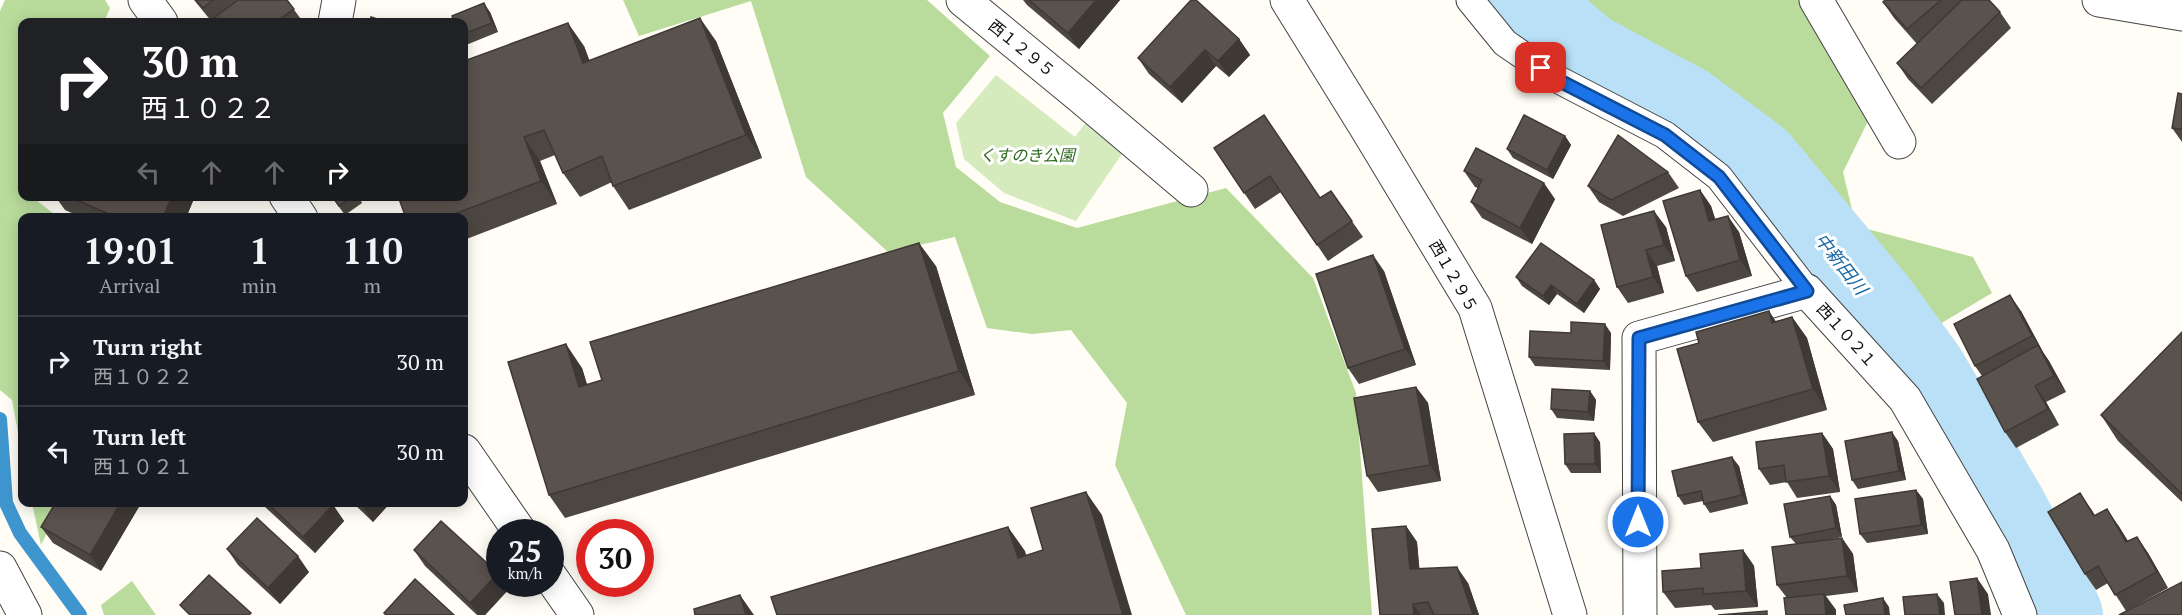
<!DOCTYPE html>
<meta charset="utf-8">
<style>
body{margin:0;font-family:"PT Serif","Noto Sans JP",serif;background:#242831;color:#f1f3f6;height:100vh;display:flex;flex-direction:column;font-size:22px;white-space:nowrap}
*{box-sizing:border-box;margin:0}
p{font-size:20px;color:#9ea1a6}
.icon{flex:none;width:33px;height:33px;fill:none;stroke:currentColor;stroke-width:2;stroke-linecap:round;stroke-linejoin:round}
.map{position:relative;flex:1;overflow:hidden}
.drawer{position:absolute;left:18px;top:213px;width:450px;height:294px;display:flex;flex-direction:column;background:#171b24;border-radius:12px;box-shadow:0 3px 15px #0003}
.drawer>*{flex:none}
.hud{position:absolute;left:18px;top:18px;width:450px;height:183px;border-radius:12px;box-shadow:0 3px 15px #0003;background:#202124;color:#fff;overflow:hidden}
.speed{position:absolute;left:486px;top:519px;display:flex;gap:12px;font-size:30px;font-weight:700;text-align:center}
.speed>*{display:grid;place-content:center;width:78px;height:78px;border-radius:50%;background:#171b24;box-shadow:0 3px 15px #0003;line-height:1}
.speed small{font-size:15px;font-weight:400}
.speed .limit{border:9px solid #d22;background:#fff;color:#111}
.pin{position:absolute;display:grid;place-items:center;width:51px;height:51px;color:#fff;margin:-26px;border-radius:12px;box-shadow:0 3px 9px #0006}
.me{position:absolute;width:66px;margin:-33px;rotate:0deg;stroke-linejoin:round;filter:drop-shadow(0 0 4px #0008)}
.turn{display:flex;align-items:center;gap:21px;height:126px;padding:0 24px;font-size:27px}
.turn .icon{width:78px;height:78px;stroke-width:2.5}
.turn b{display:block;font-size:42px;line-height:51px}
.lanes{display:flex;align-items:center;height:57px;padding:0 24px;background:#0003;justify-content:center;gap:30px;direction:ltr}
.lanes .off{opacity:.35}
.eta{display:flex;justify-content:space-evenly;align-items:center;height:102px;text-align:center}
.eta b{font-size:36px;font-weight:700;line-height:42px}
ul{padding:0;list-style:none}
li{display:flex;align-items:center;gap:18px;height:90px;padding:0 24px;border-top:2px solid #363941}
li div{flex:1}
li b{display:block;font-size:22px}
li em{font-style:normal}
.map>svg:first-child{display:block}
.green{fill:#d5ebbd}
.forest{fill:#b9dc9c}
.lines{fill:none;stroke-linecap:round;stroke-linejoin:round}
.stream{stroke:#3f96cf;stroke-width:14}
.river{stroke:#b9e0f7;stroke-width:82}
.service-casing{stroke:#444;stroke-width:29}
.minor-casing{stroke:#444;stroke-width:35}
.service{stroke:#fff;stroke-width:27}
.minor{stroke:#fff;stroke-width:33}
.wall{fill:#4d4742}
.shaded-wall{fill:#3f3936}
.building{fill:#5a524d;stroke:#3f3936;stroke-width:1.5}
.route-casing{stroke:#114b97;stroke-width:15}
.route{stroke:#1a73e8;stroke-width:10}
.labels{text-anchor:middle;stroke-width:6;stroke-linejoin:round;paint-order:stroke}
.street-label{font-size:16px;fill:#111;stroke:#fff}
.park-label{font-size:16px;font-style:italic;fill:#2f6b1f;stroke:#fff}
.water-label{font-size:18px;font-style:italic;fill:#1768a6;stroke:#fff}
</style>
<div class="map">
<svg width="2182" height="615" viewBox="0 0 2182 615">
<rect width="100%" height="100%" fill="#fffdf5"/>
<polygon class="green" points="996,75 1075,137 1090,117 1128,145 1076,221 1004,193 964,159 956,123"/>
<g class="forest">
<polygon points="5,0 105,0 110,8 104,22 22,22 22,196 32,197 58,217 22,218 22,454 12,400 0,390 0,11"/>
<polygon points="623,0 927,0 990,56 943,113 956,167 1000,202 1077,228 1226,188 1313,278 1356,393 1372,615 1186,615 1115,465 1127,403 1071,330 1032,334 987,328 955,237 888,252 806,177 751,1 639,36"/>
<polygon points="1553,0 1807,0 1874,109 1843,172 1856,226 1973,257 1992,293 1918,337 1794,166 1705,79 1625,45 1564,13"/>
<polygon points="32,503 62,503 41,545"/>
<polygon points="132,581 156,615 104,615 101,605"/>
</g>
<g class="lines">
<polyline class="stream" points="0,419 6,503 20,533 80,615"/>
<polyline class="river" points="1524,0 1588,54 1687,107 1758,160 1875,301 1926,371 2007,510 2062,615"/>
<g class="service-casing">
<polyline id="service" points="1470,0 1505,43 1559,80 1665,135 1719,177 1807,291"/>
</g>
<g class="minor-casing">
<g id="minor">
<polyline points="145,0 161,22"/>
<polyline points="963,0 1081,97 1191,190"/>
<polyline points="1287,0 1367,129 1475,308 1570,615"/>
<polyline points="1816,0 1899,142"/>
<polyline points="2099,0 2182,14"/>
<polyline points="335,22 339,0"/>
<polyline points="286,196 301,218"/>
<polyline points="464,451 520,532"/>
<polyline points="0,568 25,615"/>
<polyline points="550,576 577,615"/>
<polyline points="1640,615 1639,338 1807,291 1905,399 1993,550 2020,615"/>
</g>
</g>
<use href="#service" class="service"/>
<use href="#minor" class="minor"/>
</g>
<g class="wall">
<polygon points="194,0 287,0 303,22 212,22"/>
<polygon points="1023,0 1120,0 1079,49 1027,5"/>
<polygon points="1885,0 1989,0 2000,12 2011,28 1932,104 1908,79 1897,63 1917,44 1894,18 1883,2"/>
<polygon points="490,12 498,32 466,45 464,41 464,22"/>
<polygon points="1239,39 1250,55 1229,77 1216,66 1182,103 1149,74 1138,58"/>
<polygon points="716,41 762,158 629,210 613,186 612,182 580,197 563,173 555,155 540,161 557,204 464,240 464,218 406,218 584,46 589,60"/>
<polygon points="2182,94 2182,142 2172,128"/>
<polygon points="1565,136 1571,145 1553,179 1513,158 1507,149"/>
<polygon points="1214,148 1321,198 1331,191 1363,237 1328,261 1281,192 1255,209"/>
<polygon points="1464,171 1555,199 1532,244 1482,218 1471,202 1478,188 1475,187"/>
<polygon points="1668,172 1679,188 1623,216 1599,202 1588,186"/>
<polygon points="1700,190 1711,206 1715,219 1739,232 1752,276 1697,292 1686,276"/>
<polygon points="55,196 195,196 186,218 83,218 65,210"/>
<polygon points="331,196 358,196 362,203 345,215"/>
<polygon points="1601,225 1666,227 1675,261 1657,266 1664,293 1628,303 1617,287"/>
<polygon points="936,266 975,395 565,518 549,495 582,368 587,385"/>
<polygon points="1384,271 1416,365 1359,384 1348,368"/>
<polygon points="1516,277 1594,280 1600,289 1584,313 1557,294 1549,305 1522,286"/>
<polygon points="2021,311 2043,352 2049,361 2066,392 2046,402 2059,425 2016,448 2005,432 1982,376 1975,366"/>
<polygon points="1792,317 1807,338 1827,410 1713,442 1698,422 1776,321"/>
<polygon points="2182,332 2182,502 2118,441 2101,415"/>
<polygon points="1611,333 1610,370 1535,366 1529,357"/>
<polygon points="1416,387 1428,403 1441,481 1378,492 1367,476"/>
<polygon points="1590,391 1596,400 1594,421 1557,418 1551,409"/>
<polygon points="1822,433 1833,449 1840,492 1797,498 1787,482 1770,485 1759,469"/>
<polygon points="1898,441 1906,480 1858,489 1852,480"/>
<polygon points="1600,442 1601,473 1571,473 1565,464"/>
<polygon points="1739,466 1748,504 1710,513 1704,504 1703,501 1684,505 1678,496"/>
<polygon points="1916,490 1923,499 1928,534 1867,543 1860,534"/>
<polygon points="1830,496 1836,505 1842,537 1823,541 1842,538 1853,554 1858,592 1826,596 1836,610 1836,615 1786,615 1787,598 1777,585 1796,544 1790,537"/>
<polygon points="262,502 331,502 344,521 315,553 264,506"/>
<polygon points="352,502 391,502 373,522"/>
<polygon points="140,505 101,571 53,543 41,527"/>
<polygon points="2091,509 2095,516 2118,525 2128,541 2137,537 2148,553 2168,588 2126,611 2108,583 2096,590 2085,574"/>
<polygon points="1406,526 1417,542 1419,569 1468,583 1479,615 1380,615"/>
<polygon points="227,549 309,572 280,604 238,565"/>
<polygon points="414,550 509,589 485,615 477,615 425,566"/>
<polygon points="1743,550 1754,566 1758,607 1715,610 1711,605 1675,608 1663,592"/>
</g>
<g class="shaded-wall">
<polygon points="1096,0 1120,0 1079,49 1068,33"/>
<polygon points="484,3 490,12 498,32 492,23"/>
<polygon points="700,18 716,41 762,158 746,135"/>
<polygon points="568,23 584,46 599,86 583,63"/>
<polygon points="1239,39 1250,55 1229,77 1218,61"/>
<polygon points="1205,50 1216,66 1182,103 1170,87"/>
<polygon points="1565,136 1571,145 1553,179 1547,170"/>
<polygon points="524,137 540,161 557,204 541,181"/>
<polygon points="1544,183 1555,199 1532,244 1520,228"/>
<polygon points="1700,190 1711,206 1721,237 1709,221"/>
<polygon points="172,196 195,196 186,218 163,218"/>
<polygon points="1654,211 1666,227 1675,261 1664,245"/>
<polygon points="1728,216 1739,232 1752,276 1740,260"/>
<polygon points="919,243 936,266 975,395 959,371"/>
<polygon points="1646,250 1657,266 1664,293 1653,277"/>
<polygon points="1373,255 1384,271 1416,365 1405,349"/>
<polygon points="1594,280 1600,289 1584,313 1577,304"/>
<polygon points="1551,285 1557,294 1549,305 1543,296"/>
<polygon points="2010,295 2021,311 2043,352 2032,336"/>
<polygon points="1769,311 1783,332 1772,323"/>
<polygon points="1792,317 1807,338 1827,410 1813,389"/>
<polygon points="1605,324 1611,333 1610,370 1603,361"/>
<polygon points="566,344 582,368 595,410 579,387"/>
<polygon points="2038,345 2049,361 2066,392 2054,376"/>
<polygon points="2035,386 2046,402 2059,425 2048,409"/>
<polygon points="1416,387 1428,403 1441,481 1430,465"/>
<polygon points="1590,391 1596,400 1594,421 1588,412"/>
<polygon points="1892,432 1898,441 1906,480 1899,471"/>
<polygon points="1594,433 1600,442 1601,473 1595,464"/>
<polygon points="1822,433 1833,449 1840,492 1829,476"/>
<polygon points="1732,457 1739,466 1748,504 1742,495"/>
<polygon points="1916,490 1923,499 1928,534 1921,525"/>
<polygon points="1086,492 1102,515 1132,615 1123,615"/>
<polygon points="2080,493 2091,509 2105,532 2094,516"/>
<polygon points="1830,496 1836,505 1842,537 1836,528"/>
<polygon points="121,502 139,502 140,505 101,571 90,555"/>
<polygon points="365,502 391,502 373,522 362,506"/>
<polygon points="333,505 344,521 315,553 303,537"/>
<polygon points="2107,509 2118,525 2138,558 2126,542"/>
<polygon points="1406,526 1417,542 1421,585 1410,569"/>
<polygon points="1008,527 1025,551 1034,581 1018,558"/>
<polygon points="2137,537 2148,553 2168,588 2157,572"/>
<polygon points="1842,538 1853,554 1858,592 1847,576"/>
<polygon points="1743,550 1754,566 1758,607 1746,591"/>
<polygon points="298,556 309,572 280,604 268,588"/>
<polygon points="1457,567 1468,583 1479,615 1473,615"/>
<polygon points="498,573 500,575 500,584 505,584 509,589 485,615 479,615 470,603"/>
<polygon points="1977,578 1988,594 1991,615 1982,615"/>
<polygon points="1824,594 1836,610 1836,615 1826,615"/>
<polygon points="1937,594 1944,603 1945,615 1940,615"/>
<polygon points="740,595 754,615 746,615"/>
<polygon points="1883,598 1889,607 1890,615 1885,615"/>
<polygon points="1413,604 1421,615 1414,615"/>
</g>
<g class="building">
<polygon points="196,0 213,0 203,8"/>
<polygon points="238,0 287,0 294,9 276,22 212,22 211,20"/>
<polygon points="1029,0 1096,0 1068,33"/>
<polygon points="1191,0 1196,0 1239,39 1218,61 1205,50 1170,87 1138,58"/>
<polygon points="1885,0 1941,0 1907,29 1883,2"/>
<polygon points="1962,0 1989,0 2000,12 1921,88 1897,63"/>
<polygon points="484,3 492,23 464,34 464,22 454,22 452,16"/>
<polygon points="371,17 387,22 370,22"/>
<polygon points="700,18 746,135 613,186 602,156 563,173 544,130 524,137 541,181 444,218 406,218 398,196 464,196 464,61 568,23 583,63"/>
<polygon points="2178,93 2182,94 2182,129 2172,128"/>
<polygon points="1264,115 1320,198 1331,191 1352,221 1317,245 1270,176 1244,193 1214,148"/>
<polygon points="1524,115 1565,136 1547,170 1507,149"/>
<polygon points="1618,135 1668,172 1611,200 1588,186"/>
<polygon points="1476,148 1544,183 1520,228 1471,202 1482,180 1464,171"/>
<polygon points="1700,190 1709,221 1728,216 1740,260 1686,276 1663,201"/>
<polygon points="67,196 172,196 163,218 118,218"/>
<polygon points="332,196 352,196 339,206"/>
<polygon points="1654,211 1664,245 1646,250 1653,277 1617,287 1601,225"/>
<polygon points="919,243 959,371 549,495 508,362 566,344 579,387 602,380 590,342"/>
<polygon points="1541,243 1594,280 1577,304 1551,285 1543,296 1516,277"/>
<polygon points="1373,255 1405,349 1348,368 1316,274"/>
<polygon points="2010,295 2032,336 1975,366 1954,324"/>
<polygon points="1769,311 1772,323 1792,317 1813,389 1698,422 1677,349 1699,343 1696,332"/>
<polygon points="1571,322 1605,324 1603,361 1529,357 1530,331 1571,333"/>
<polygon points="2182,332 2182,494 2101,415"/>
<polygon points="2038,345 2054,376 2035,386 2048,409 2005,432 1977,379"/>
<polygon points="1416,387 1430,465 1367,476 1354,398"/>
<polygon points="1552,389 1590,391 1588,412 1551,409"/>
<polygon points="1892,432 1899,471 1852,480 1845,441"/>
<polygon points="1594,433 1595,464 1565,464 1564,434"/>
<polygon points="1822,433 1829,476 1786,482 1784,465 1759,469 1756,442"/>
<polygon points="1732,457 1742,495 1704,504 1701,491 1678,496 1672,471"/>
<polygon points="1916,490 1921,525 1860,534 1855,499"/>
<polygon points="1086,492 1123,615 777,615 771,597 1008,527 1018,558 1043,550 1031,508"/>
<polygon points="2080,493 2094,516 2107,509 2126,542 2137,537 2157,572 2115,595 2098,566 2085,574 2048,512"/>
<polygon points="1830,496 1836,528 1790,537 1784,504"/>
<polygon points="56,502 121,502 90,555 41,527"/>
<polygon points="266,502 331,502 333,505 303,537"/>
<polygon points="358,502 365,502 362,506"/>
<polygon points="257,518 298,556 268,588 227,549"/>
<polygon points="441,521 498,573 470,603 414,550"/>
<polygon points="1406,526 1410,569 1457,567 1473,615 1434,615 1428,602 1413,604 1414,615 1380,615 1372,529"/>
<polygon points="1842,538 1847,576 1777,585 1772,547"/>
<polygon points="1743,550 1746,591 1704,594 1703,588 1663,592 1662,571 1701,568 1700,554"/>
<polygon points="209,575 251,613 249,615 190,615 180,605"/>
<polygon points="1977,578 1982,615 1955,615 1950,582"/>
<polygon points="415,579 454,615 386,615 384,613"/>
<polygon points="2182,582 2182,615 2119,615"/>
<polygon points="1824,594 1826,615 1786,615 1784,598"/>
<polygon points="1937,594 1940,615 1905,615 1903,597"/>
<polygon points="740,595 746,615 695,615 694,609"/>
<polygon points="1883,598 1885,615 1846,615 1844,605"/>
<polygon points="1767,611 1767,615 1718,615"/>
</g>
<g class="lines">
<g class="route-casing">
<polyline id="route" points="1541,68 1558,80 1665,135 1719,177 1807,291 1639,338 1638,522"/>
</g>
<use href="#route" class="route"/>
</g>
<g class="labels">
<g class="street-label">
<text transform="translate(1022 48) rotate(39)" y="6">西１２９５</text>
<text transform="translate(1454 276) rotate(60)" y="6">西１２９５</text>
<text transform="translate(1847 335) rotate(48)" y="6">西１０２１</text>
</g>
<g class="park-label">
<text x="1027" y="161">くすのき公園</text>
</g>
<g class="water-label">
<text transform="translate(1841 264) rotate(52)" y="6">中新田川</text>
</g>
</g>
</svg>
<div class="speed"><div>25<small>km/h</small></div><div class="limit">30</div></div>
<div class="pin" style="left:1541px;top:68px;background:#d93025"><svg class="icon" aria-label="arrive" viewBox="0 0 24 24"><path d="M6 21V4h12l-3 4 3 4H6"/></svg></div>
<svg class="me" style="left:1638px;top:522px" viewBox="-20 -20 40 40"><circle r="17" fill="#1a73e8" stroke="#fff" stroke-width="3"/><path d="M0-11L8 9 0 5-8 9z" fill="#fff"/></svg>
<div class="hud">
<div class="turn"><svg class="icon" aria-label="right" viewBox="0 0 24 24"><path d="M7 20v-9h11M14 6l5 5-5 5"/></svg><div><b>30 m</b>西１０２２</div></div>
<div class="lanes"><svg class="icon off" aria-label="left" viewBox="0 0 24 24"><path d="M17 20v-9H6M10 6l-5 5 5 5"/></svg><svg class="icon off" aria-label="ahead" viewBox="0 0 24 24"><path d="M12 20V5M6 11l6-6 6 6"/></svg><svg class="icon off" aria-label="ahead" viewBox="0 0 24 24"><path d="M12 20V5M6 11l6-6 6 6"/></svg><svg class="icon" aria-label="right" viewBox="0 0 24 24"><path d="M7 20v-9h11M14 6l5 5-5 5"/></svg></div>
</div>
<section class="drawer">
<div class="eta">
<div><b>19:01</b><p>Arrival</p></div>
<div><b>1</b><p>min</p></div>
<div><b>110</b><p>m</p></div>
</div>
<ul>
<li><svg class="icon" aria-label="right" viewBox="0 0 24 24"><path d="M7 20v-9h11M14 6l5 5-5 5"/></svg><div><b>Turn right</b><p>西１０２２</p></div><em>30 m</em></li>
<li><svg class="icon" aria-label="left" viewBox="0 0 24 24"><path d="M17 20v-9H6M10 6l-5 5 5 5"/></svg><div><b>Turn left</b><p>西１０２１</p></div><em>30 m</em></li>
</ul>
</section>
</div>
